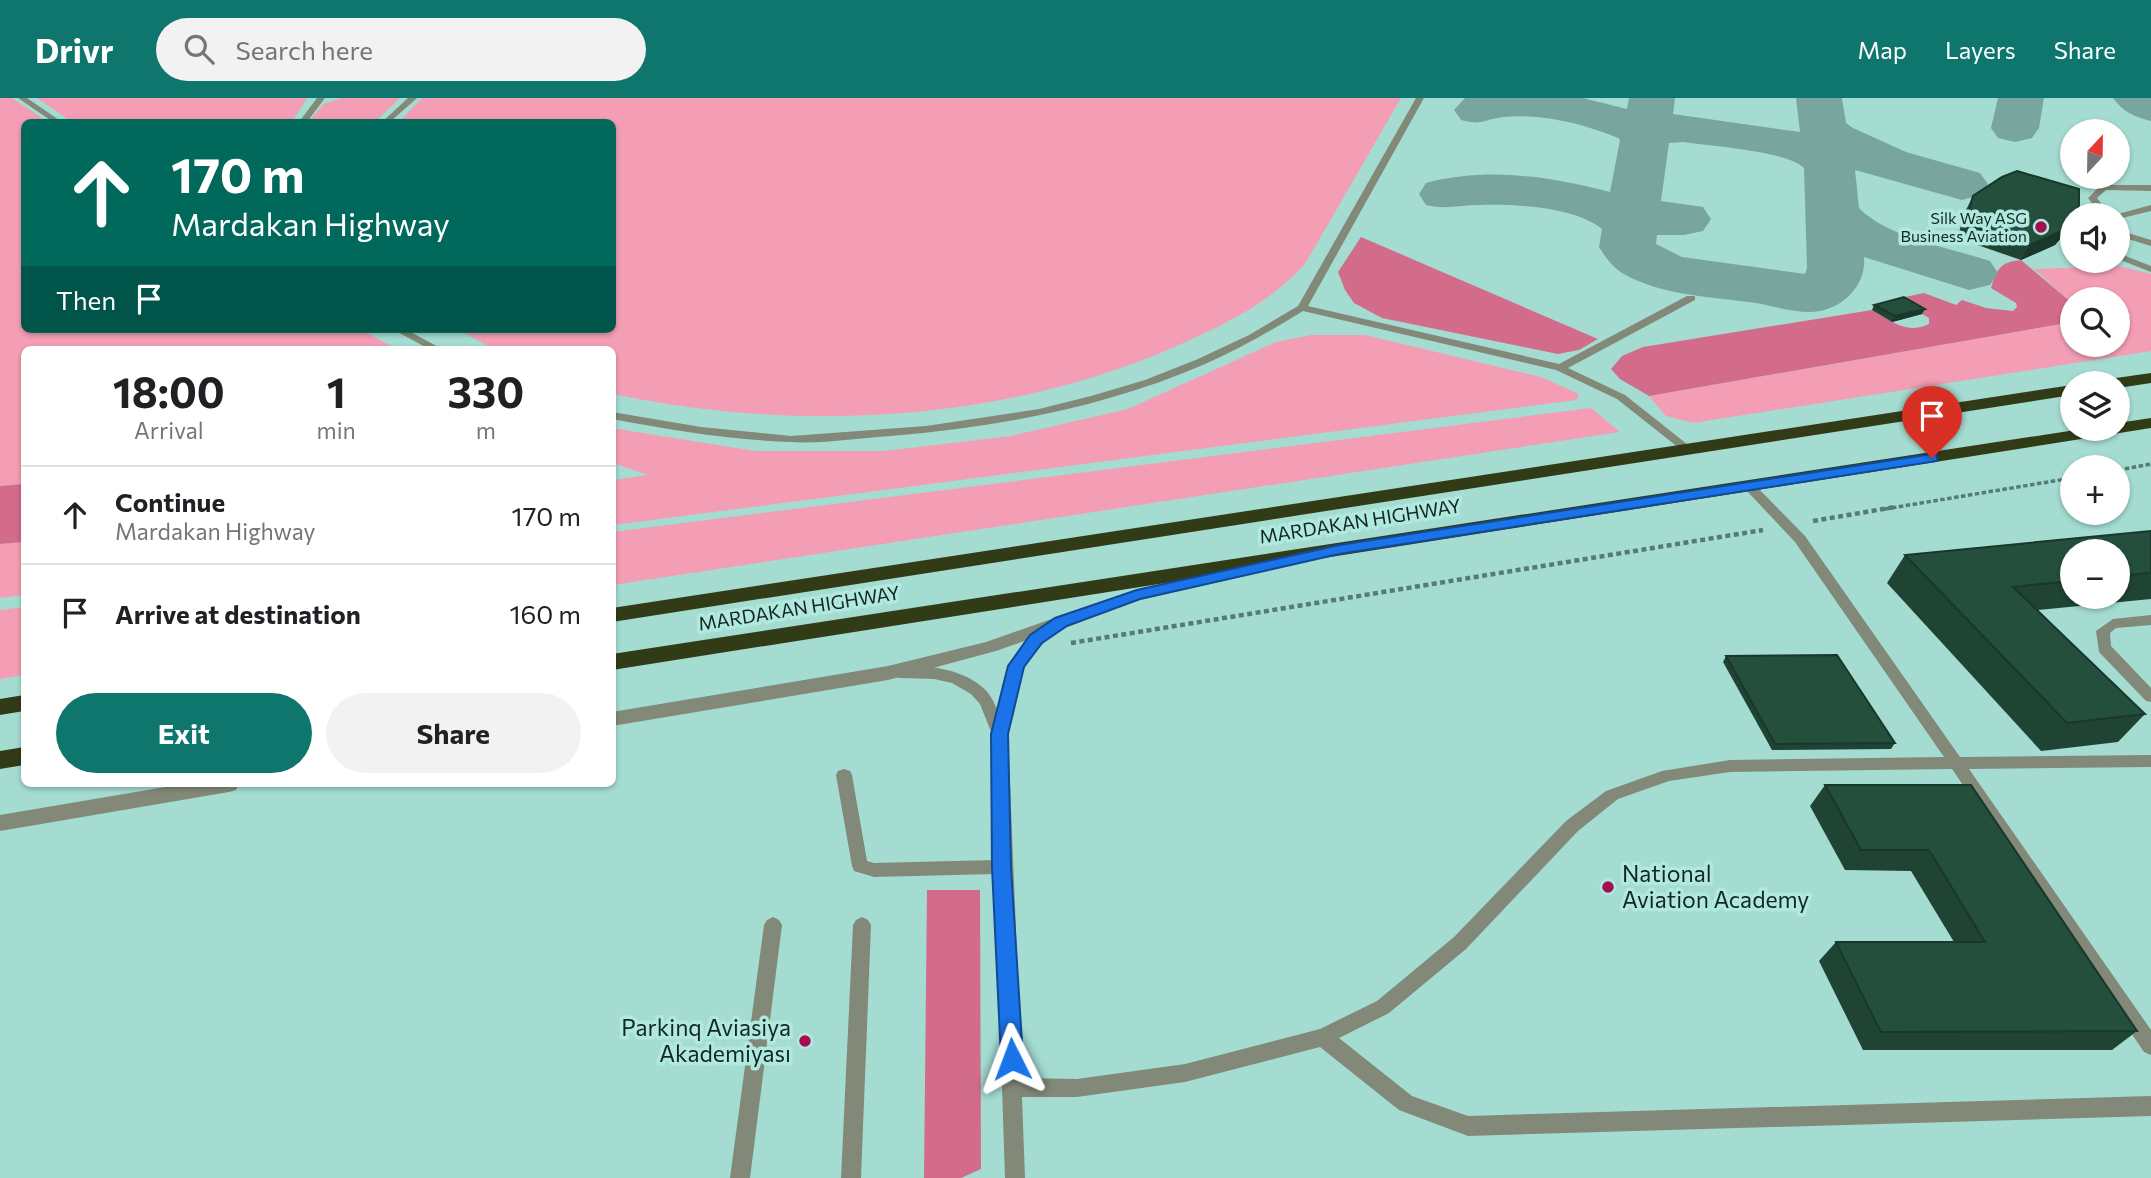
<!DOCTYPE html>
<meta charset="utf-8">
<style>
body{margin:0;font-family:Commissioner,sans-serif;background:#f2f2f2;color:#202124;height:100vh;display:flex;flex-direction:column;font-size:26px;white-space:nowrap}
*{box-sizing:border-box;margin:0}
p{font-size:23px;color:#757577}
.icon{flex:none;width:38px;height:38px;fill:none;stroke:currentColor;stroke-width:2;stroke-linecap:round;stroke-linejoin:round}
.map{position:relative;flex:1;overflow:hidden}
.side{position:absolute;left:21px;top:248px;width:595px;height:441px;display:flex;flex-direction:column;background:#fff;border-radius:10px;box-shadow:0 2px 5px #0004}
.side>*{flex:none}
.guide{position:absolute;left:21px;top:21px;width:595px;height:214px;border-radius:10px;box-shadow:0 2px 5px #0004;background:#00695c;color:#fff;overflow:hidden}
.needle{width:46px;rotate:22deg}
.buttons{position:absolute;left:2060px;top:21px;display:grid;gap:14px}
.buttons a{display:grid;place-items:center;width:70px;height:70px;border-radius:50%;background:#fff;box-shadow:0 2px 5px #0004;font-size:35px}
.pin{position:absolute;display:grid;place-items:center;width:60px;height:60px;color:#fff;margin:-72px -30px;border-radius:50% 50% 50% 0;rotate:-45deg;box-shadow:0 0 7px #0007}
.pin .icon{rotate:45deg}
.me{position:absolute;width:77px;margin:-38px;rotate:357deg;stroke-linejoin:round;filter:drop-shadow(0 0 5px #0008)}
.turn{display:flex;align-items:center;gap:24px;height:147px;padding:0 35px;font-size:32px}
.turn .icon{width:91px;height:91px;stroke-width:2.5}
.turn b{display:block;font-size:49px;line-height:60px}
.then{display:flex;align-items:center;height:66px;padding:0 35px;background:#0003;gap:14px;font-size:26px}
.eta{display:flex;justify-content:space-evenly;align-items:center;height:119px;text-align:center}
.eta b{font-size:42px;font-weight:700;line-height:49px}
.primary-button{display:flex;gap:14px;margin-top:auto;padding:14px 35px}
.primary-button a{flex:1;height:80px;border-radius:42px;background:#0f766e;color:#fff;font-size:28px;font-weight:700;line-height:80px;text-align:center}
.primary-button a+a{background:#f2f2f2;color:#202124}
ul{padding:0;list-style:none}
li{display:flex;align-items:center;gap:21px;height:98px;padding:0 35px;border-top:2px solid #e0e0e0}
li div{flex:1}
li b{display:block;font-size:26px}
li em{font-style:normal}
header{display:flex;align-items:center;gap:42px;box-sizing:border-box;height:98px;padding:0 35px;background:#0f766e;color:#fff}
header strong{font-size:33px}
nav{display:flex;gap:38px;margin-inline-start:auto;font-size:24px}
.search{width:490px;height:63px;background:#f2f2f2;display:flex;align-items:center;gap:18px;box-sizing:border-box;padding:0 24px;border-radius:38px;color:#757577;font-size:26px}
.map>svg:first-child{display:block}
.green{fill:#f39eb4}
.forest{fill:#d26c8a}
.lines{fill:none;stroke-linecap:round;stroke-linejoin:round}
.taxiway{fill:#78a69e;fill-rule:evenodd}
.path-far1{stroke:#557b74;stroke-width:3.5;stroke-dasharray:4.5 2.5;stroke-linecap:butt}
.path{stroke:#557b74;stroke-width:4.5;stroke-dasharray:5 3.5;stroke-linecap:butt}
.service{fill:#838978;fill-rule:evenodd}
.tertiary{fill:#838978;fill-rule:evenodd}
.motorway{fill:#313c17;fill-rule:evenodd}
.wall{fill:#1f4434;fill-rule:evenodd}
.shaded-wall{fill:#19372a}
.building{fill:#244f3c;stroke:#19372a;stroke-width:2}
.route{fill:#1a73e8;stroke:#114b97;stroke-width:2}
.poi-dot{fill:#a30f51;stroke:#b1e9df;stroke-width:2.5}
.labels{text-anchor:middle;stroke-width:7;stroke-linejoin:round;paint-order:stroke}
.far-poi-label{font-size:16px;fill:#112723;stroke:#b1e9df;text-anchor:end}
.street-label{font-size:19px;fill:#112723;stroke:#b1e9df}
.near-poi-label{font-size:23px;fill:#112723;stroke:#b1e9df;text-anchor:start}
</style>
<header>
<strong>Drivr</strong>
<div class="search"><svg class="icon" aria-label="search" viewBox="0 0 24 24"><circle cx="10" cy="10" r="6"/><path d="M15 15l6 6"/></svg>Search here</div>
<nav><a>Map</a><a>Layers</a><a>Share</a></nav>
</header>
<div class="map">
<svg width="2151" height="1080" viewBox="0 0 2151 1080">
<rect width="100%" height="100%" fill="#a4dcd2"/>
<g class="green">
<polygon points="0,0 12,0 48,24 24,24 24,231 360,231 398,252 24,252 24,386 0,388"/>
<polygon points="37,0 307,0 292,24 72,24"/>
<polygon points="341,0 400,0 375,24 308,24 324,6"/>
<path d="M422,0h979l-96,166c-35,39 -81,61 -128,82 -176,77 -378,87 -564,48l-1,-44h-116l-40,-21h156v-207h-213z"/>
<polygon points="2119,168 2151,176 2151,253 1693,325 1666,318 1649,298 2072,224 2072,247 2118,247 2118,201 2072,201 2072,205 2034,171"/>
<polygon points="1311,237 1365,237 1541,279 1579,296 1576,302 613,427 613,382 648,377 613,365 612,330 755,353 884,353 1011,338 1128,311 1276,244"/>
<polygon points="1591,310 1620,334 613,487 613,434"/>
<polygon points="24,444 24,497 0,500 0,446"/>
<polygon points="24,509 24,577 0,581 0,512"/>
</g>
<g class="forest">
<polygon points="1361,139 1598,241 1579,252 1558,256 1382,220 1354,205 1345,192 1338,174"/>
<path d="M2021,162l51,43v19l-423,74 -29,-17 -9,-10 11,-13 21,-9 229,-37c19,11 35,25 57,14v-6l-33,-19 28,-6 32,12 6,-5 24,8 27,3 4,-4 -1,-4 -25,-15c6,-19 9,-26 30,-28z"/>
<polygon points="24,386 24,444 0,446 0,388"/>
<polygon points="927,792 980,792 981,1071 961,1080 924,1080"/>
</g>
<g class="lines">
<g class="taxiway">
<path d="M1583,0l44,11 2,-11h46l-2,16 127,18 -4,-34h46l4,25 7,5 53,24 74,21 8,11 -8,11 -18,5 -107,-30 4,38c29,30 92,40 131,53l8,12 -8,12 -21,5 -105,-33c3,30 -25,55 -54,55 -18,0 -37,-6 -54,-9 -42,-6 -94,-7 -132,-29 -11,-6 -18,-16 -25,-27l3,-18c-27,-22 -87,-25 -122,-24 -19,0 -34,5 -54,0l-7,-11 7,-11c62,-16 123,-7 184,9l10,-52 -2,-2c-33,-14 -78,-25 -114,-21 -20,2 -21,9 -43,3l-7,-10 11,-12zM1683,44c27,4 104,9 121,26l3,100 -2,6 -123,-17 -26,-13 1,-9h27l19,-4 8,-12 -8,-12 -42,-6 8,-58z"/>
<polygon points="1998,0 2044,0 2039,30 2032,40 2015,44 1998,40 1991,30"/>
<path d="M2113,0h38v23c-16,-4 -28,-9 -38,-23z"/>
</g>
<g class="path-far1">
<polyline points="2118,372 2151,366"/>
<polyline points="1885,411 2072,380"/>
</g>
<g class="path">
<polyline points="1813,423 1895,409"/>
<polyline points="1071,545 1763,432"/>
</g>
<g class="service">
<polygon points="18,0 27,0 62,24 53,24"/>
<polygon points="317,0 325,0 307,24 299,24"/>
<polygon points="408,0 417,0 390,24 382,24"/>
<path d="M1416,0h8l-116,208 251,58 128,-68h8v4l-127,68 57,27 67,53v4h-8l-67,-53 -61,-29 -253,-59c-31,19 -63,38 -98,53 -99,43 -206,63 -314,72 -33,2 -67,8 -100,6 -60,-2 -120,-12 -179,-23v-7l89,15 90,9 135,-10 113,-17 52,-13 54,-16 53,-21 51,-24 49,-29z"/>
<polygon points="2101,87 2151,87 2151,93 2106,92 2097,100 2110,117 2101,117 2088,100"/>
<polygon points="2151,107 2151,113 2118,121 2118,117 2114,117"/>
<polygon points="2118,132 2151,142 2151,148 2118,138"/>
<polygon points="2118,155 2151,168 2151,174 2118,161"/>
<polygon points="392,231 405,231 444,252 431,252"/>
<path d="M1750,385l4,1 51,52 155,221 191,-2v12l-182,2 182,261v25l-7,-3 -192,-283 -222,3 -61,9 -51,18 -40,32 -112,118 -77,64 -50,25 73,58 56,20 683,-20v20l-683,20 -69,-26 -79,-63 -135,35 -108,15h-55l3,81h-20l-10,-304 -121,3 -20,-6 -2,-5 -16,-91 2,-4 6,-2 6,2 2,4 15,86 7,2 121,-3 -3,-126 -12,-30 -9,-10 -19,-11 -18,-4 -34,-1 -5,-1 -2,-4 2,-4c25,-7 66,0 86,17 8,6 12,14 16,23 7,-32 18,-60 45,-80 6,-5 10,-10 19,-7l2,3 -2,3 -15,12 -19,22 -10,24 -9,48 14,344 55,1 108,-15 135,-35 57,-28 77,-64 112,-116 40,-30 56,-20 68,-11 214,-3 -149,-215 -49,-52 -2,-3 2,-3z"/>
<polygon points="2151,517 2151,527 2116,530 2110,535 2111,548 2151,590 2151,604 2146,603 2099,554 2096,533 2113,521"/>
<polygon points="773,819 779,822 782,827 750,1080 730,1080 764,827 767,822"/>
<polygon points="862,819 868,822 871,827 861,1080 841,1080 853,827 856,822"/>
</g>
<g class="tertiary">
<polygon points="1269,462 1277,467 1275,471 1140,502 996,553 888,582 612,628 612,614 888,568 986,544 1137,491"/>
<polygon points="183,686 239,686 236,692 229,694 0,733 0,717"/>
</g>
<g class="motorway">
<polygon points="2151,275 2151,285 2118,290 2118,285 2108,285 2116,280"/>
<polygon points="2072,287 2072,297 612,524 612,510"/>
<polygon points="2151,320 2151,330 612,572 612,556 2082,331 2118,331 2118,325"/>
<polygon points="24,597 24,613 0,617 0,601"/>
<polygon points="24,649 24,667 0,671 0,653"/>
</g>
</g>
<g class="wall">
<polygon points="1973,98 2072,117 2072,124 2065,135 2055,147 2021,162 1960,141 1959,134 1966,112"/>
<polygon points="1874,207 1922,216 1892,224 1872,212"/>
<path d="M2151,433v68l-113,11 107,104 -27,28 -77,9 -154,-168 18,-28zM2072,453h46v46h-46z"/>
<polygon points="1726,558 1895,645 1891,651 1772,652 1723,564"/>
<polygon points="1825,687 1971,687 2137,933 2112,952 1863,952 1819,863 1836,844 1954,844 1911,773 1845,772 1810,708"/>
</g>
<g class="shaded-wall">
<polygon points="2072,123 2065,135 2055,147 2021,162 2030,147"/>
<polygon points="1925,211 1922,216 1892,224 1895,218"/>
</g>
<g class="building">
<polygon points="2017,73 2079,91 2079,107 2075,117 2072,117 2072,123 2064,132 2030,147 1968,127 1967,120 1973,98 2002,79"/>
<polygon points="1904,199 1925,211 1895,218 1874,207"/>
<polygon points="2151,433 2151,475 2118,478 2118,453 2072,453 2072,483 2013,489 2145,616 2067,625 1905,457"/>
<polygon points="1837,557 1895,645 1775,646 1726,558"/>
<polygon points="1825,687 1971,687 2137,933 1881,934 1836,844 1985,844 1929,752 1861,752"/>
</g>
<polygon class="route" points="1932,356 1937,357 1937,363 1339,456 1140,501 1067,528 1042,545 1024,569 1008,636 1011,769 1023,961 1020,968 1012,971 1004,968 1001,961 992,769 991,636 1008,568 1030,537 1055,520 1137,492 1339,447"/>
<g class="poi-dot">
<circle cx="2041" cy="129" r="7"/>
<circle cx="1608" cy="789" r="7"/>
<circle cx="805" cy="943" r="7"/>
</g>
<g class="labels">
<g class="far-poi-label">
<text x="2027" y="126">Silk Way ASG<tspan x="2027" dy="18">Business Aviation</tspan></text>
</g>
<g class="street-label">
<text transform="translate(1360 423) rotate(-9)" y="7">MARDAKAN HIGHWAY</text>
<text transform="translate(799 510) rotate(-9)" y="7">MARDAKAN HIGHWAY</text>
</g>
<g class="near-poi-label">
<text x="1622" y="784">National<tspan x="1622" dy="26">Aviation Academy</tspan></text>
<text x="791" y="938" text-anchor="end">Parkinq Aviasiya<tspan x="791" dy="26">Akademiyası</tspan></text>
</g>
</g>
</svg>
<div class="buttons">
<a><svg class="needle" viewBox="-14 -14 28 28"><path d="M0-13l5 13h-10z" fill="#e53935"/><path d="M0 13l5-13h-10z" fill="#757577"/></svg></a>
<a><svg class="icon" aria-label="sound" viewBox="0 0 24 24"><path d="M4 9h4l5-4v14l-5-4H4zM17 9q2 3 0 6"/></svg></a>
<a><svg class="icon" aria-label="search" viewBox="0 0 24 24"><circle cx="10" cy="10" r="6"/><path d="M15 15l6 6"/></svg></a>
<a><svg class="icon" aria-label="layers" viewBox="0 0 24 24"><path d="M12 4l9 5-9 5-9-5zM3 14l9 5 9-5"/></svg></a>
<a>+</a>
<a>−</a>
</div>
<div class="pin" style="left:1932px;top:360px;background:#d93025"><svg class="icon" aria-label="arrive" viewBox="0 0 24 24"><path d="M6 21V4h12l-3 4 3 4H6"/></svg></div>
<svg class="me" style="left:1012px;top:961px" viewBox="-20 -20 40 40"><path d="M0-17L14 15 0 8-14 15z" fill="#1a73e8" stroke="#fff" stroke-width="4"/></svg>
<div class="guide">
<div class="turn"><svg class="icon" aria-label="ahead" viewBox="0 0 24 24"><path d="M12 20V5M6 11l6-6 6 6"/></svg><div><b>170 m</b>Mardakan Highway</div></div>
<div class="then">Then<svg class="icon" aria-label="arrive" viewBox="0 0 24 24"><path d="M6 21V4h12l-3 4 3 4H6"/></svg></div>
</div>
<section class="side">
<div class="eta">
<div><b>18:00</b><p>Arrival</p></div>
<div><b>1</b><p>min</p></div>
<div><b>330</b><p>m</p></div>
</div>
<ul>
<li><svg class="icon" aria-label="ahead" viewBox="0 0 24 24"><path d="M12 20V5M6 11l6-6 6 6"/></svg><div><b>Continue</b><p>Mardakan Highway</p></div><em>170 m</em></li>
<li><svg class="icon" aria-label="arrive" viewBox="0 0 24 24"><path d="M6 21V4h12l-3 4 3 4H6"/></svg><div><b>Arrive at destination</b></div><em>160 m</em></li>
</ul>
<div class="primary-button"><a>Exit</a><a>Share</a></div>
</section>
</div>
